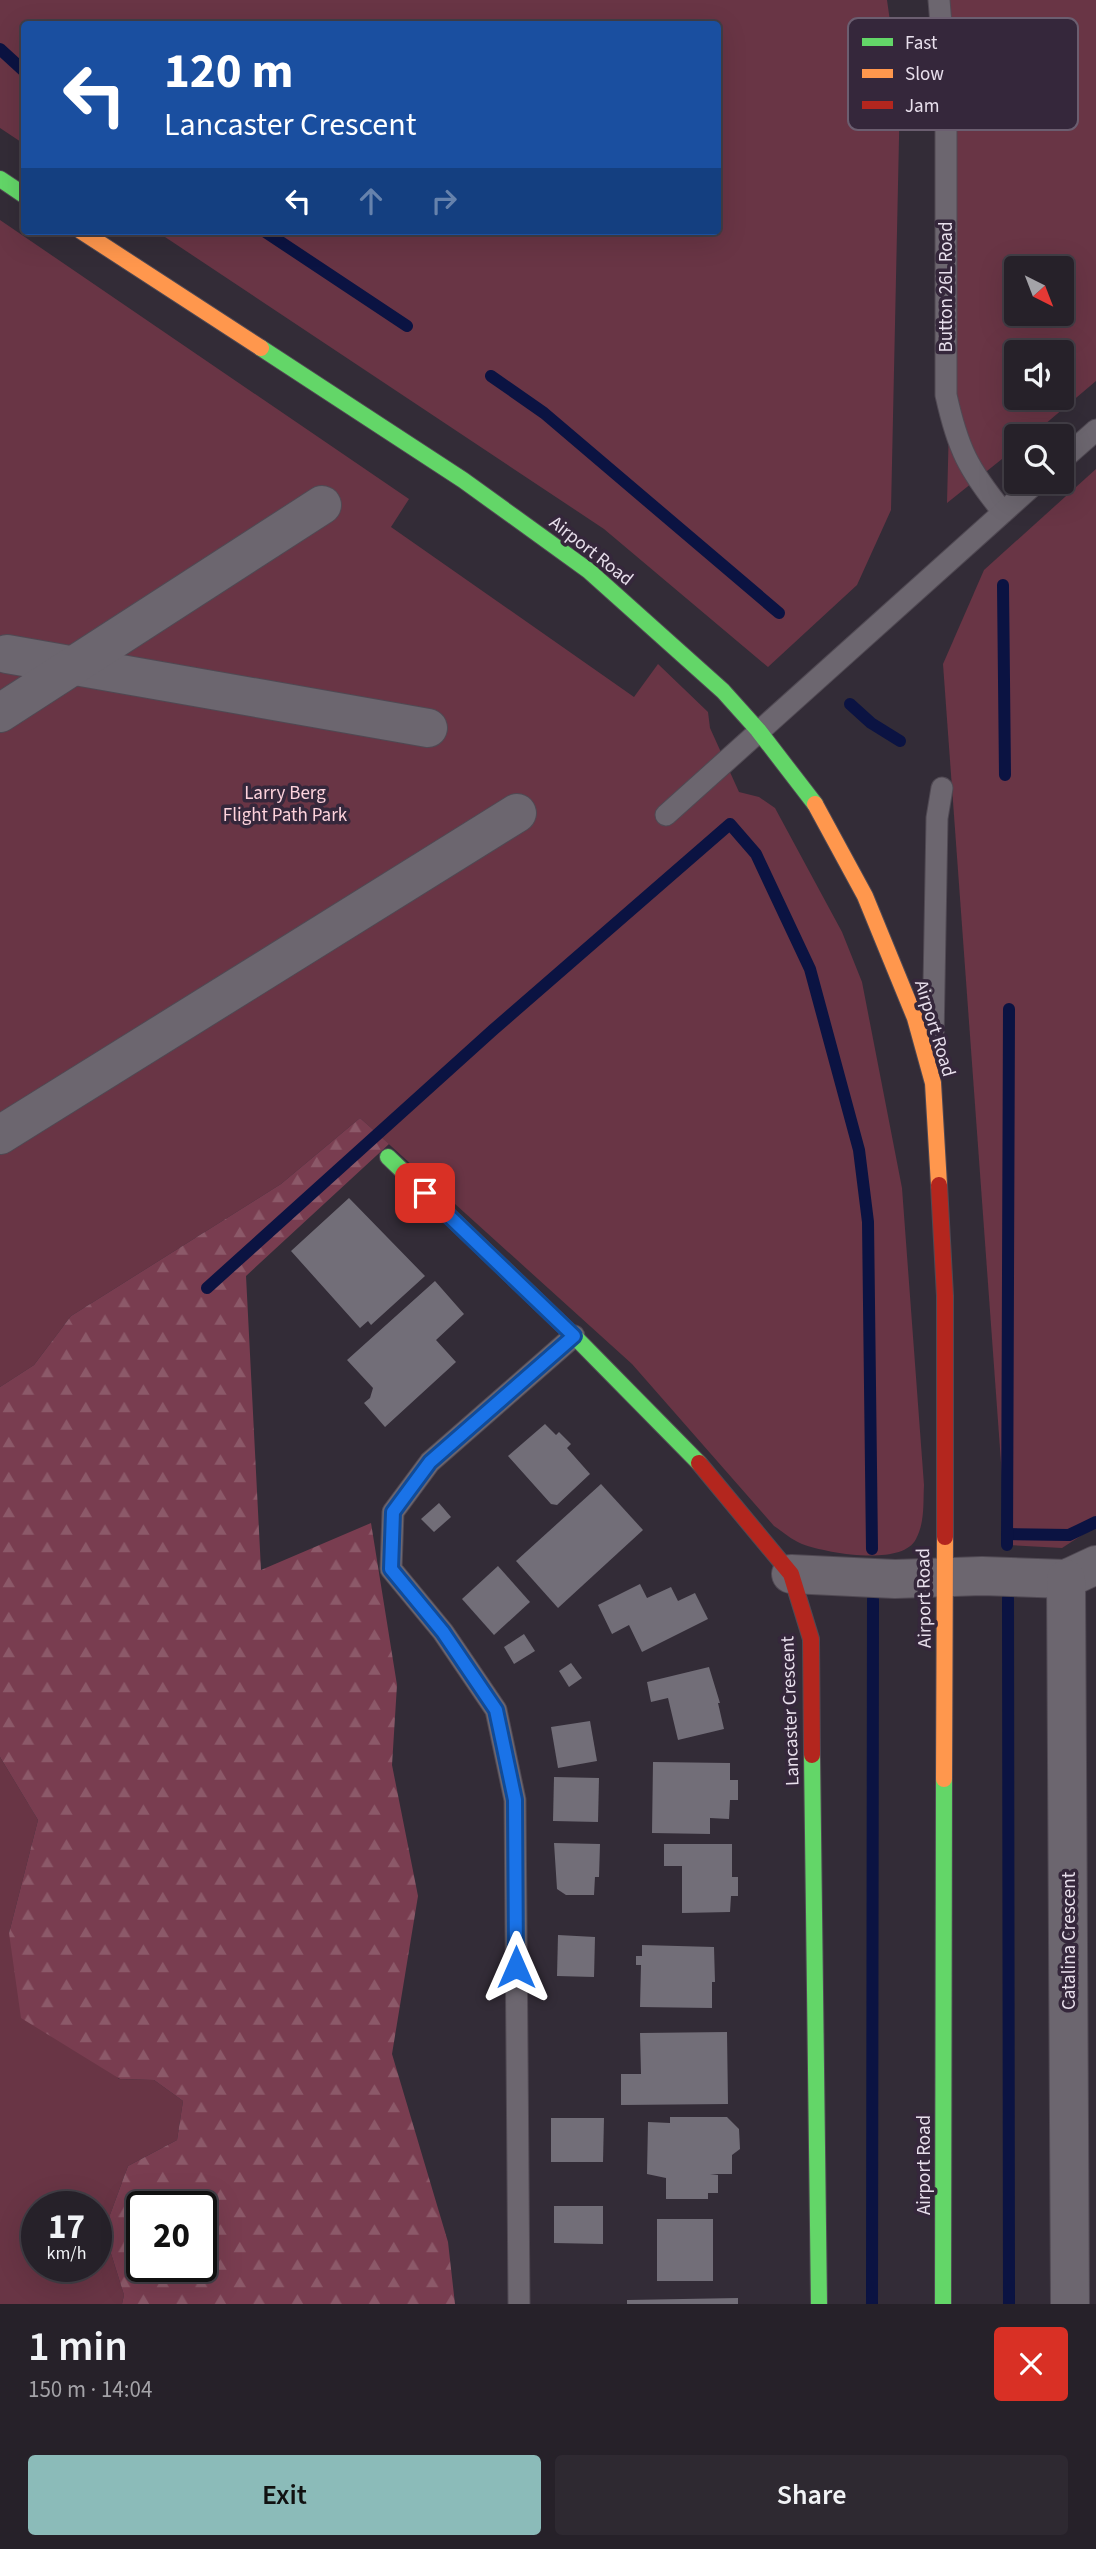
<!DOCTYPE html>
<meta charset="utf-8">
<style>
body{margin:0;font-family:"Source Sans 3",sans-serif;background:#2e2931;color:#f1f3f6;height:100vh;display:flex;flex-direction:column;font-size:26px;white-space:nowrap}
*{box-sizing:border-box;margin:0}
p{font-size:23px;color:#a4a3a8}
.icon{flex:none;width:38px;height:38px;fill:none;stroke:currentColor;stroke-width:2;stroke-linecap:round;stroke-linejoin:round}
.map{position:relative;height:2304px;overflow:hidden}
.side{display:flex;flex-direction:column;background:#262129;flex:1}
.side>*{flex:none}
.top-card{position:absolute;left:21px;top:21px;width:700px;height:214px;border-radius:7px;box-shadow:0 7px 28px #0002,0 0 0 2px #423e46;background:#1a4fa0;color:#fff;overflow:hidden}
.needle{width:46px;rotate:138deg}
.controls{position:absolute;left:1004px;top:256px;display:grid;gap:14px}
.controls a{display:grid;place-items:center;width:70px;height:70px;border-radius:7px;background:#262129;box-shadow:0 7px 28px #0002,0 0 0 2px #423e46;font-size:35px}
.speed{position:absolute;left:21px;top:2191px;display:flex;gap:14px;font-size:35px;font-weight:700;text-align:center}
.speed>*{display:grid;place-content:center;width:91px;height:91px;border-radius:50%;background:#262129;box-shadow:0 7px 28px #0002,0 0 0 2px #423e46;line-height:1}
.speed small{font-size:18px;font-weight:400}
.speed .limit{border:4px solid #111;border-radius:10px;background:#fff;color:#111}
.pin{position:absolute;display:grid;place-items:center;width:60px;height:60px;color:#fff;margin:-30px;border-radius:14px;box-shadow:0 4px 10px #0006}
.me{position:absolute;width:77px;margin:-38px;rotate:0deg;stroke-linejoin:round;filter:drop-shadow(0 0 5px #0008)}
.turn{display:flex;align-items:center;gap:24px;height:147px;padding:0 28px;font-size:32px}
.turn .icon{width:91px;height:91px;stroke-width:2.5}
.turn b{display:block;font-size:49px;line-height:60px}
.lanes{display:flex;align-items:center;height:66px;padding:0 28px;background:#0003;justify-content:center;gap:35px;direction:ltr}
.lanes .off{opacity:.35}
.round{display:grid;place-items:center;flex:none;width:74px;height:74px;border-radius:7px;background:#2e2931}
.overview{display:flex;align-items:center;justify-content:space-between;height:119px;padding:0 28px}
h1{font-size:42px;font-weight:600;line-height:52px}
.cta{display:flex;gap:14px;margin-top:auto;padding:14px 28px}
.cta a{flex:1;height:80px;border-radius:7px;background:#8bbbb9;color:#111;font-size:28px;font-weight:600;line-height:80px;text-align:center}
.cta a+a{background:#2e2931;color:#f1f3f6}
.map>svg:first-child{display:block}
.green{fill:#693545;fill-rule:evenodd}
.forest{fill:url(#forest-firs);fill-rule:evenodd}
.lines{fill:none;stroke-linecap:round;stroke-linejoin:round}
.stream{stroke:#0b1342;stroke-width:12}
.building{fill:#726e78}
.lane-casing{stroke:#504953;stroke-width:23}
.street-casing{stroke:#504953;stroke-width:40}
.fast-casing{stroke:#504953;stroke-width:18}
.slow-casing{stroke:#504953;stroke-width:18}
.jam-casing{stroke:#504953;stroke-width:18}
.lane{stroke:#6c666f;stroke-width:21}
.street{stroke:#6c666f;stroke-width:38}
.fast{stroke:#63d668;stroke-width:16}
.slow{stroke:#ff974d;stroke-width:16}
.jam{stroke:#b3261e;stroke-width:16}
.route-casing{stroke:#114b97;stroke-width:18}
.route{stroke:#1a73e8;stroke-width:12}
.labels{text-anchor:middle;stroke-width:7;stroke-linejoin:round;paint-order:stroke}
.street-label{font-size:19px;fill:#e8dfec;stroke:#35273b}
.park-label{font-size:19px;fill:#fdd2dc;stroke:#35273b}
.key{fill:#35273b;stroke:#6b5e70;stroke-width:2}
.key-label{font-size:19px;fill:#e8dfec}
</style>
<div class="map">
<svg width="1096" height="2304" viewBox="0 0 1096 2304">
<defs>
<pattern id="forest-firs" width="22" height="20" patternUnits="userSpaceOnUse" patternTransform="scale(1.75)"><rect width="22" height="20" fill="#793d50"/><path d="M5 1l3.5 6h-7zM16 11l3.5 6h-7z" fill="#8c5969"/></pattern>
</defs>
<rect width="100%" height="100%" fill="#332c37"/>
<g class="green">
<polygon points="0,0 887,0 900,92 891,510 857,585 768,667 604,529 156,231 718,231 718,24 24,24 24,144 0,128"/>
<path d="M945,0h151v381l-65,55h-14v11l-70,56 8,-315zM1017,268h45v45h-45zM1017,352h45v45h-45z"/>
<path d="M0,220l409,279 -18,28 243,170 24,-33 50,48 2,16 29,64 20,5 16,11 67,124 20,50 40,206 22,297c-1,18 1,37 -8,54 -14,28 -90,14 -114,5 -10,-4 -19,-12 -28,-18l-142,-162 -272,-246 -79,66 -210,132 -37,49 -34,22z"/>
<polygon points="1096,469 1096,1526 1062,1548 1007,1545 943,664 984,570"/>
<path d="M0,1757l38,63 -29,113 110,146 35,1 29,21 -6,39 -49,26 -24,65 20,64 -2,9h-122zM37,2207h59v59h-59z"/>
</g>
<path class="forest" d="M360,1118l29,26 -143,132 15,294 110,-47 26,162 -5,80 26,131 -26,158 56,188 7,62h-333l2,-9 -20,-64 24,-65 49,-26 6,-39 -29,-21 -34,-1 -99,-61 -12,-85 29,-113 -38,-63v-370l34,-22 37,-49 210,-132zM142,2207h59v59h-59z"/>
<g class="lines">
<g class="stream">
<polyline points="0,49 24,71"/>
<polyline points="264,231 407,326"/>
<polyline points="491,376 544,413 779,613"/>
<polyline points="1003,585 1005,775"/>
<polyline points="850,704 871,723 900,741"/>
<polyline points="207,1288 493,1030 730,824 756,854 810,969 859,1150 868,1222 872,1549"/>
<polyline points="1007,1534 1069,1535 1096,1522"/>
<polyline points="1007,1545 1009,1009"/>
<polyline points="1008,1598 1009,2304"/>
<polyline points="872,2304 873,1599"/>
</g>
</g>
<g class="building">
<polygon points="349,1198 425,1276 371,1325 368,1321 360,1328 291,1251"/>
<polygon points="435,1281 464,1314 436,1340 456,1362 385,1427 364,1403 370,1398 373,1388 347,1360"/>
<polygon points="545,1424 556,1435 559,1432 571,1444 567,1448 590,1474 557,1505 551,1504 508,1456"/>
<polygon points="601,1484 643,1530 558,1608 516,1561"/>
<polygon points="439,1503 451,1517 434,1532 421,1519"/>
<polygon points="498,1566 530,1602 494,1635 462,1599"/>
<polygon points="640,1584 647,1598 671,1587 678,1601 695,1593 708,1619 642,1652 629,1625 612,1634 598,1605"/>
<polygon points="524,1634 535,1651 514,1664 504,1647"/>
<polygon points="571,1663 582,1678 569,1687 559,1671"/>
<polygon points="709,1667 720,1703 718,1703 724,1729 678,1740 668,1698 651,1702 647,1682"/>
<polygon points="590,1721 597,1761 558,1768 551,1727"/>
<polygon points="653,1762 730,1763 730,1780 738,1780 738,1800 730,1800 729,1819 710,1818 710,1834 652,1833"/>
<polygon points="554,1777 599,1778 598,1822 553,1821"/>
<polygon points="554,1843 600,1844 599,1877 595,1877 594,1895 566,1895 557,1889"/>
<polygon points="664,1844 732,1844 732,1877 738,1877 738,1896 731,1896 730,1912 682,1913 682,1866 664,1866"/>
<polygon points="558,1935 595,1937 594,1977 557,1976"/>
<polygon points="642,1945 714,1947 715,1982 712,1982 712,2008 640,2007 641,1965 636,1965 636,1956 642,1956"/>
<polygon points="727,2032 728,2104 621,2105 621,2074 641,2074 640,2033"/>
<polygon points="670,2117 727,2117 739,2129 740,2149 732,2155 732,2174 710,2174 718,2175 718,2193 708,2193 708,2199 666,2199 666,2178 647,2174 648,2122 670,2123"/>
<polygon points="551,2118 604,2118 603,2162 551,2162"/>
<polygon points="554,2206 603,2206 603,2244 554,2243"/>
<rect x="657" y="2219" width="56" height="62"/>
<polygon points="738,2298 738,2304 627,2304 627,2300"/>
</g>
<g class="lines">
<g class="lane-casing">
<g id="lane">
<path d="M939,0l7,85v310c12,54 22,74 57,117"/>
<polyline points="1062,460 1096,430"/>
<polyline points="666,815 1038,481"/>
<polyline points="933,1041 937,818 942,788"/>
<polyline points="519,2304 515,1800 496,1710 443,1632 391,1569 393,1512 430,1462 574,1336"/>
</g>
</g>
<g class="street-casing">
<g id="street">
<polyline points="7,654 428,728"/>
<polyline points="0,713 322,505"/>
<polyline points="0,1135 517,813"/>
<polyline points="791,1574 895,1579 982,1576 1066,1579 1096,1565"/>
<polyline points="1066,1579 1070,2304"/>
</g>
</g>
<g class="fast-casing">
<g id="fast">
<polyline points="0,179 24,195"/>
<polyline points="261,348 463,480 589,571 723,691 758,730 815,804"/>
<polyline points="388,1157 574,1336 699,1463"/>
<polyline points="812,1755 819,2304"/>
<polyline points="943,2304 944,1779"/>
</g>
</g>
<g class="slow-casing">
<g id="slow">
<polyline points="81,231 261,348"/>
<polyline points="815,804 865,896 915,1018 933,1083 939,1185"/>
<polyline points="944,1779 945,1537"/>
</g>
</g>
<g class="jam-casing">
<g id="jam">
<polyline points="939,1185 945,1296 945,1537"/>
<polyline points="699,1463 791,1574 811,1639 812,1755"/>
</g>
</g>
<use href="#lane" class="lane"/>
<use href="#street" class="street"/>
<use href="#fast" class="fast"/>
<use href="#slow" class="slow"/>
<use href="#jam" class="jam"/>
</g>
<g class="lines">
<g class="route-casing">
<polyline id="route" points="425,1193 574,1336 430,1462 393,1512 391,1569 443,1632 496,1710 515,1800 516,1967"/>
</g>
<use href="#route" class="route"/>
</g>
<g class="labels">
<g class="street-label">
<text transform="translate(945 287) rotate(-90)" y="7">Button 26L Road</text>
<text transform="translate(592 550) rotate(38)" y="7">Airport Road</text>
<text transform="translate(936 1028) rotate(73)" y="7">Airport Road</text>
<text transform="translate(923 1598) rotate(-91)" y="7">Airport Road</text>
<text transform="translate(789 1711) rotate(-92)" y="7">Lancaster Crescent</text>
<text transform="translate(1068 1941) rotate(-90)" y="7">Catalina Crescent</text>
<text transform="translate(923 2165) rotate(-90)" y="7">Airport Road</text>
</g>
<g class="park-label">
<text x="285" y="799">Larry Berg<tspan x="285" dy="22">Flight Path Park</tspan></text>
</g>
</g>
<rect x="848" y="18" width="230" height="112" rx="10" class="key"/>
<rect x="862" y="38" width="31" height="8" fill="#63d668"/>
<rect x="862" y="69" width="31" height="9" fill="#ff974d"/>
<rect x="862" y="101" width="31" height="8" fill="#b3261e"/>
<g class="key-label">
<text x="905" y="49">Fast</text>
<text x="905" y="80">Slow</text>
<text x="905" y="112">Jam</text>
</g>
</svg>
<div class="controls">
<a><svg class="needle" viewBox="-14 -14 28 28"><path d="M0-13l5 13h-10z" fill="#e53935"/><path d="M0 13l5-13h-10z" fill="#a4a3a8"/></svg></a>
<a><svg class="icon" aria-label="sound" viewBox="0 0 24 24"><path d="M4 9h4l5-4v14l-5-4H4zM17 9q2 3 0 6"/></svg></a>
<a><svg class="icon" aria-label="search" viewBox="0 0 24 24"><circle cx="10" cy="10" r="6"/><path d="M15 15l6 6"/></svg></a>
</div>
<div class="speed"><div>17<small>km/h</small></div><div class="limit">20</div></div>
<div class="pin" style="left:425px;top:1193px;background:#d93025"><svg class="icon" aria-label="arrive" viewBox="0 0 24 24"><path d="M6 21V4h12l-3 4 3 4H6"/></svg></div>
<svg class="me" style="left:516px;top:1967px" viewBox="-20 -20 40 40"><path d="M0-17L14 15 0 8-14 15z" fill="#1a73e8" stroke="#fff" stroke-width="4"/></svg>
<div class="top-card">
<div class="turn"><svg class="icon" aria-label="left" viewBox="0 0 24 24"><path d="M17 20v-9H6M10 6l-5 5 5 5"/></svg><div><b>120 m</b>Lancaster Crescent</div></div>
<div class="lanes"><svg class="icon" aria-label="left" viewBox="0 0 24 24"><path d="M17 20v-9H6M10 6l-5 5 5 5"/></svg><svg class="icon off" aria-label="ahead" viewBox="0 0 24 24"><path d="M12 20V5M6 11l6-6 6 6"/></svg><svg class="icon off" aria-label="right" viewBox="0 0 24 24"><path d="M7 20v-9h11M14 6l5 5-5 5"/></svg></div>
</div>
</div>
<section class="side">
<div class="overview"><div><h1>1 min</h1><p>150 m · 14:04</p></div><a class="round" style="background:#d93025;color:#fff"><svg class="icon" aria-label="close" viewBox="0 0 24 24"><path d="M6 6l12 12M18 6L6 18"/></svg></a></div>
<div class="cta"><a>Exit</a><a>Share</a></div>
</section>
